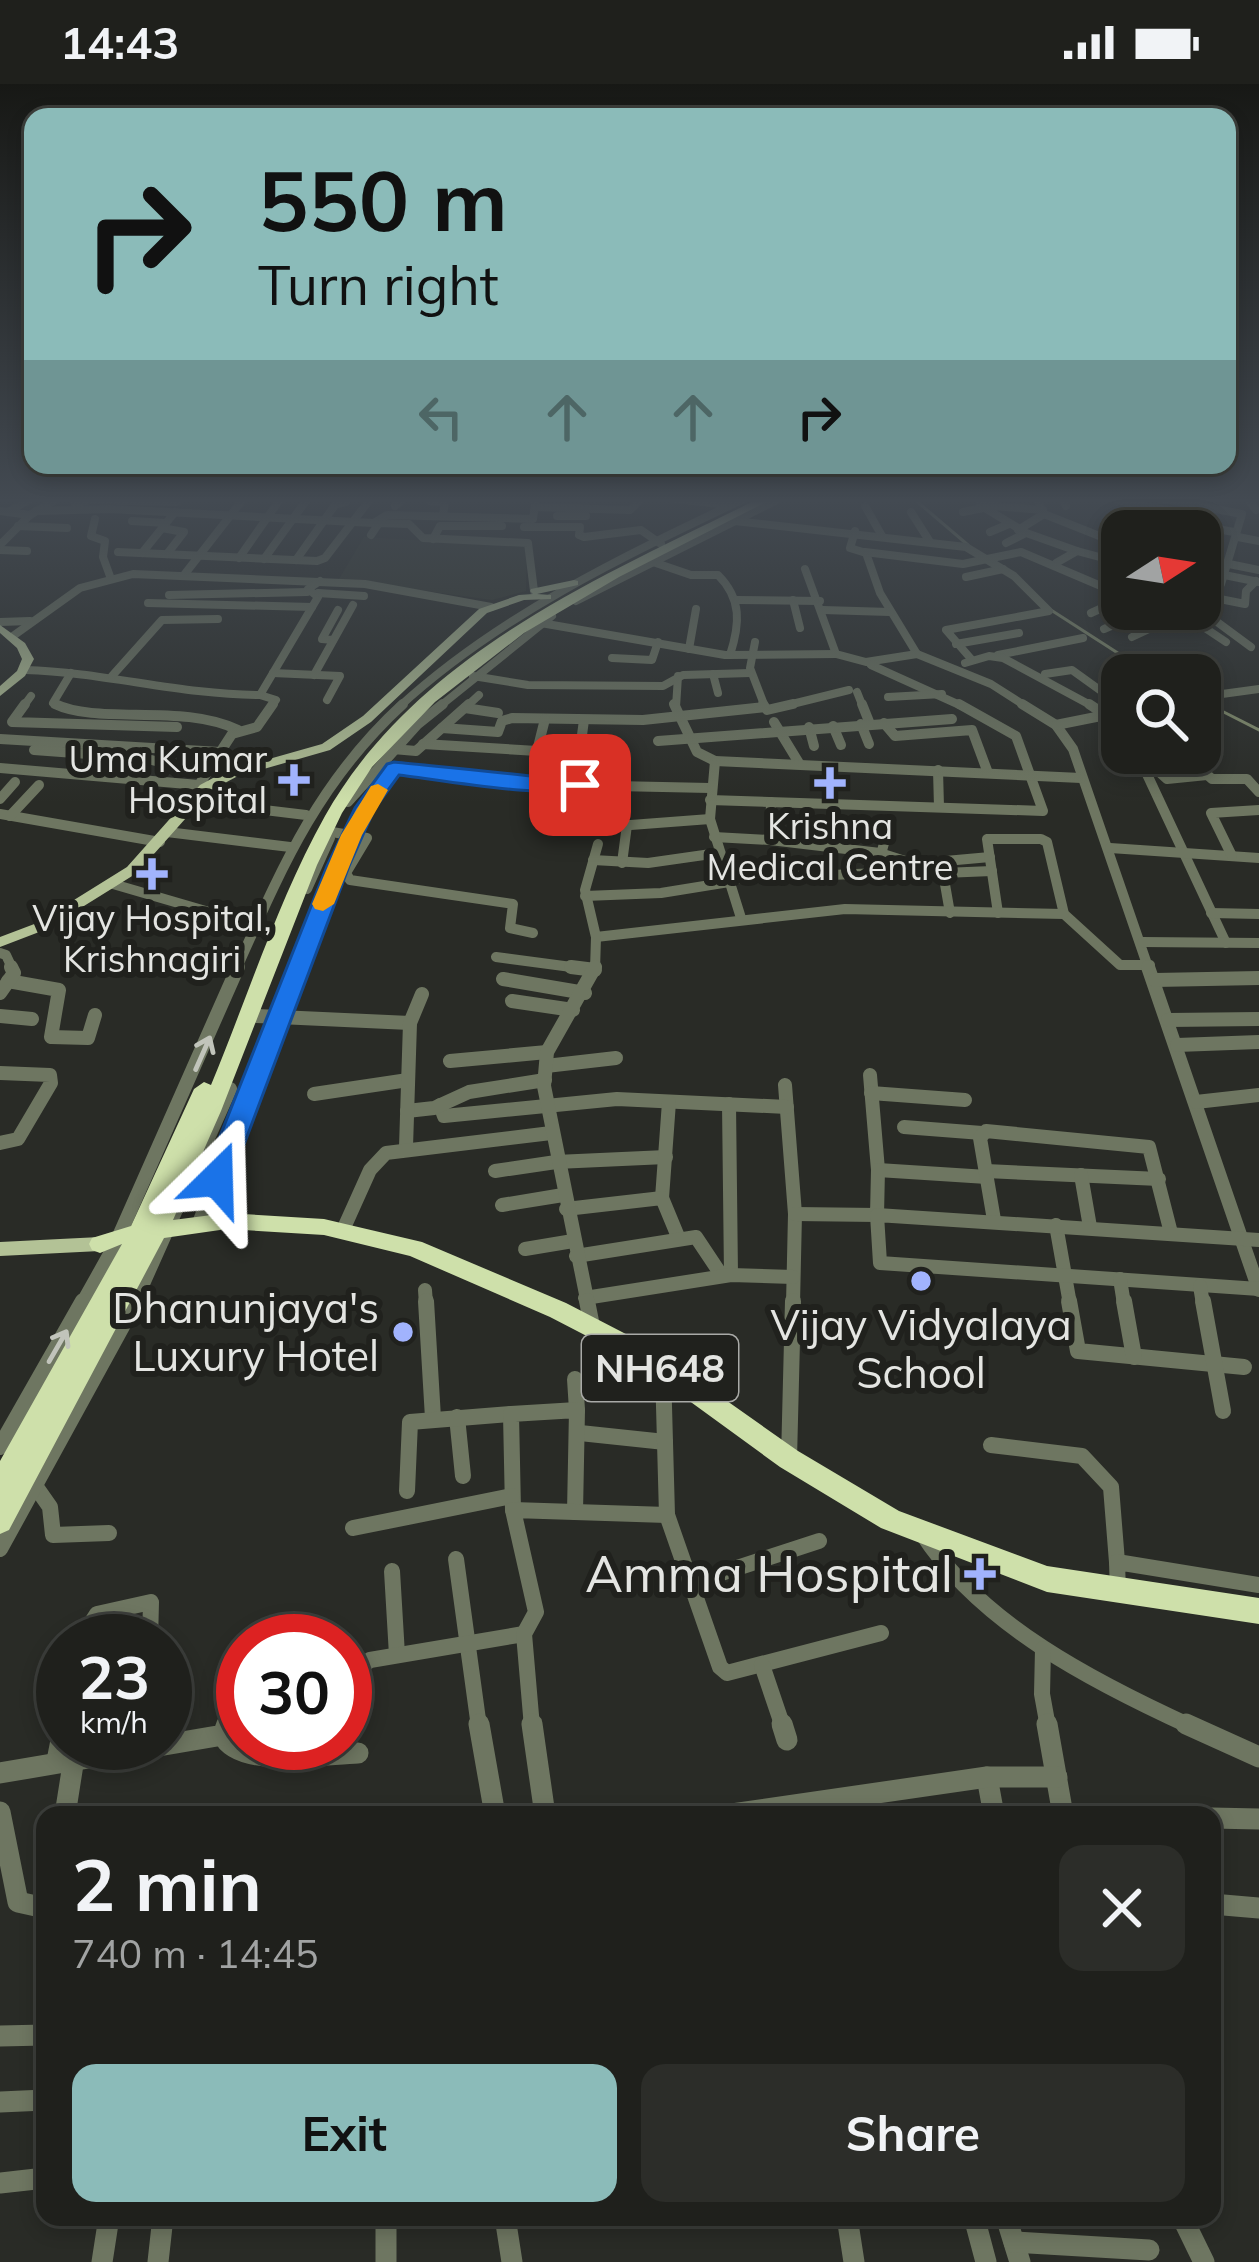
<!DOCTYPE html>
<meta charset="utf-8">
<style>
body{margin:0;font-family:Mulish,sans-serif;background:#2c2d29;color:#f1f3f6;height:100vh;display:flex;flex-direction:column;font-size:45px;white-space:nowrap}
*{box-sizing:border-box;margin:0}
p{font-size:39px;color:#a1a3a3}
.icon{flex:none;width:66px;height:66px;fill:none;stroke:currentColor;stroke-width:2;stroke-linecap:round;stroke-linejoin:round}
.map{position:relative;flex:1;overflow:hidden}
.side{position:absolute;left:36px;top:1722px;width:1185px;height:420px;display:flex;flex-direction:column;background:#1f201c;border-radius:24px;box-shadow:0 6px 18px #0003,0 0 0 3px #3c3e3b}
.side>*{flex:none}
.hud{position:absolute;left:24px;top:24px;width:1212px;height:366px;border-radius:24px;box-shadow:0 6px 18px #0003,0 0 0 3px #3c3e3b;background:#8bbbb9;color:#111;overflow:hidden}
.needle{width:78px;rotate:78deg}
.buttons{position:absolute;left:1101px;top:426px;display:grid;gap:24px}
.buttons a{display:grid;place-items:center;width:120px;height:120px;border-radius:24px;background:#1f201c;box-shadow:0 6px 18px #0003,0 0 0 3px #3c3e3b;font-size:60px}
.speed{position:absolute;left:36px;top:1530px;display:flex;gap:24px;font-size:60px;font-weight:700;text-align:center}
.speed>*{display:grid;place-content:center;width:156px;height:156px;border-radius:50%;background:#1f201c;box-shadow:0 6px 18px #0003,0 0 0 3px #3c3e3b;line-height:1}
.speed small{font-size:30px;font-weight:400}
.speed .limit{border:18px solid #d22;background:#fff;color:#111}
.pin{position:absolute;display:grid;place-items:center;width:102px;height:102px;color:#fff;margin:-51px;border-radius:24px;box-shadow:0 6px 18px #0006}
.me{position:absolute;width:132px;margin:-66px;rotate:22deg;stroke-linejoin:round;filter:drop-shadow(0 0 9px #0008)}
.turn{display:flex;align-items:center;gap:42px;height:252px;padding:0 36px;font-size:54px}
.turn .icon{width:156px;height:156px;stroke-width:2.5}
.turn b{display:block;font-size:84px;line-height:102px}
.lanes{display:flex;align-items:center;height:114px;padding:0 36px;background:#0003;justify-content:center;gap:60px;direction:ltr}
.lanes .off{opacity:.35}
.round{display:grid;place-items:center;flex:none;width:126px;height:126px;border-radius:24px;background:#2c2d29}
.headline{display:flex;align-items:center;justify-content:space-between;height:204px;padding:0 36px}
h1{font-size:72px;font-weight:700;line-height:90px}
.action{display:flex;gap:24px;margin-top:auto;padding:24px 36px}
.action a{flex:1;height:138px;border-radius:24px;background:#8bbbb9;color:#111;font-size:48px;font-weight:700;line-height:138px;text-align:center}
.action a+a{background:#2c2d29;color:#f1f3f6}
.status{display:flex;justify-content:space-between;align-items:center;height:84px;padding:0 60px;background:#1f201c;direction:ltr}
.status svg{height:33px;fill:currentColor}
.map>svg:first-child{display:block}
.built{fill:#31352b}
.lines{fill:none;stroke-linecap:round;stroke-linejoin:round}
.stream{stroke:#86916e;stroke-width:3}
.minor-far4{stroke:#6e7661;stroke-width:8}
.minor-far3{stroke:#6e7661;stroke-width:10}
.minor-far2{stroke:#6e7661;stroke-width:14}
.minor-far1{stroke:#6e7661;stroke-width:16}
.minor{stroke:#6e7661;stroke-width:21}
.major{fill:#b3c296;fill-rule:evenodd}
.highway{fill:#cee0aa;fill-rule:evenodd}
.oneway{stroke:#c1c4bb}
.route{fill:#1a73e8;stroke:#114b97;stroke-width:3}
.slow{fill:#f59e0b}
.poi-dot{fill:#a1b3fd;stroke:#20211d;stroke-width:4.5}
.labels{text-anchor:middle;stroke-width:12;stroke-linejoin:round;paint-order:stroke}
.far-poi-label{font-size:36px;fill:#e4e5e2;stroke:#20211d}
.shield{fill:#20211d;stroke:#a9aaa7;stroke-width:3}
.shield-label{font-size:39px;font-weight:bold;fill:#e4e5e2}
.poi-label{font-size:42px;fill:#e4e5e2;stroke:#20211d;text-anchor:end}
.near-poi-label{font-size:51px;fill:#e4e5e2;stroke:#20211d;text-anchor:end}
</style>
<div class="status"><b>14:43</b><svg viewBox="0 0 49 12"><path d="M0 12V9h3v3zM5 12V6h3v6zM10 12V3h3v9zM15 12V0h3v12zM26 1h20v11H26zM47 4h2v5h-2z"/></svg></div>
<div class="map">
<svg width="1259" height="2178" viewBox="0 0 1259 2178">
<rect width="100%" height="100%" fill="#292b26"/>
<polygon class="built" points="364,453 527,463 526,507 492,516 339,495"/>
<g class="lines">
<g class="stream">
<polyline points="913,414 968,461"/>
<polyline points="1051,526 1152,591"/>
<polyline points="1202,617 1259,646"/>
</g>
<g class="minor-far4">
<polyline points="668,414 728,421"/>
<polyline points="1036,414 1044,430 1018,446 1077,467 1056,479"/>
<polyline points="1062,414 1066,422"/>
<polyline points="1114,414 1130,420 1126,429 1234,448"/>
<polyline points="1158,414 1242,430 1221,500 1200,521"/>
<polyline points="1247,414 1256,426"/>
<polyline points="430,417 445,418 443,431"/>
<polyline points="75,420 90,416 177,418"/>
<polyline points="1130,420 1212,433"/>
<polyline points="395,422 404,414"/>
<polyline points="865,422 882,452"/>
<polyline points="535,423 630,426 642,414"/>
<polyline points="0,427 30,431"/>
<polyline points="36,427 110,425 374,439 387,431 533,435 536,414"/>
<polyline points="8,428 32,414"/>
<polyline points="911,428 930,458"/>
<polyline points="963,428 983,424"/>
<polyline points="1044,430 1122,461"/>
<polyline points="557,432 586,432"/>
<polyline points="95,435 91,452 105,457 103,473 111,495"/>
<polyline points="132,437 166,439"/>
<polyline points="735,437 966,463 1014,492 1049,527 946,546 972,576"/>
<polyline points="18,442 67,444"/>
<polyline points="524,443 580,443 579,451 584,453 641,446 661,460"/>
<polyline points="162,444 184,448 167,470"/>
<polyline points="1018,444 980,421 1043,426"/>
<polyline points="855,447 850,464 866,469 880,509 917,570 991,600 1027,623"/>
<polyline points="990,448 1009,440"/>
<polyline points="371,451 379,439 409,440 423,454 528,459 534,507"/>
<polyline points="1238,453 1259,457"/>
<polyline points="433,455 440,442 502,442"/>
<polyline points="1006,459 1024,450"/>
<polyline points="0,461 30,431 59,414"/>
<polyline points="0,466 27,467"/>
<polyline points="1077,467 1122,479"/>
<polyline points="118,468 317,477 325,474 368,418"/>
<polyline points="865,468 963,480 1021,468 1122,511"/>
<polyline points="142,469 175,428"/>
<polyline points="239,474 281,414"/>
<polyline points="264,475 308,414"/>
<polyline points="296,476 335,421 346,418"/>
<path d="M653,478l38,13h27c24,24 22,49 12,80"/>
<polyline points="1229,480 1259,486"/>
<polyline points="805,485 836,570 866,578 917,570"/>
<polyline points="1200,486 1259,498"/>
<polyline points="1203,487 1221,445"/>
<polyline points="184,491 244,414"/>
<polyline points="966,493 1003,485"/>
<polyline points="318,509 364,512"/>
<polyline points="169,511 307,508"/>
<polyline points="1205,512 1245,520 1246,507 1256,497"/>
<polyline points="737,516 820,517"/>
<polyline points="793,516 800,544"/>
<polyline points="576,517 781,414"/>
<polyline points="148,519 312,523"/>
<polyline points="1200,524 1213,530 1196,538 1226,558"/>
<polyline points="823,526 890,528"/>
<polyline points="1091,529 1122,515"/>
<polyline points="1209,532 1251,563"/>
<polyline points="0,538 30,537"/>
<polyline points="541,539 725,571 836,570"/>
<polyline points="1104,545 1151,525"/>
<polyline points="13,552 80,504 133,490 365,500 491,523"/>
<polyline points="1132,553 1192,525"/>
<polyline points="333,556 322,555 338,526"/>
<polyline points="755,558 750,584 765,623"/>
<polyline points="956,560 1019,549"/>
<polyline points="689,565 696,525"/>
<polyline points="998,571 1083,554"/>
<polyline points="612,574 652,576 658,558"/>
<polyline points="965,579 989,572 1003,574 1094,623"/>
<polyline points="871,581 964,623"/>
<path d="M25,586c79,2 156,25 235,25"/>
<polyline points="273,589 340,592 327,616"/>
<polyline points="713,590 718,609"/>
<polyline points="1045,590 1072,586 1122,622"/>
<polyline points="314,591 353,521"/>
<polyline points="112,592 162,536 218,535"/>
<polyline points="473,592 528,601 663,602 683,591 750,589"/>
<polyline points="857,608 863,623"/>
<polyline points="888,613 942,610"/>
<polyline points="1200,613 1259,605"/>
<polyline points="23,623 31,612"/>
<polyline points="61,623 53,619 71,589"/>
<polyline points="271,623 276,616 260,611 318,513 308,505 320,497"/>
<path d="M399,623c100,-92 225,-151 347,-209"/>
<polyline points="439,623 552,532"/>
<polyline points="466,623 479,611"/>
<polyline points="676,623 678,592"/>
<polyline points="780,623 849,606"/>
</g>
<g class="minor-far3">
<polyline points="25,620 12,638 177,643"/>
<path d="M55,620c43,21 129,-1 183,26"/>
<polyline points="674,620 697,668 715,677"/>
<polyline points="862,620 870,640"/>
<polyline points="1022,620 1056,641 1073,665 1149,886"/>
<polyline points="1089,620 1122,642"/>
<polyline points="465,624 498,629"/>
<polyline points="767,626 793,620"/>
<polyline points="584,636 578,681 582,693 596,695"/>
<polyline points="774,638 799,679"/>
<polyline points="884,639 895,652 972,646 988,689"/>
<polyline points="861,640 869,660"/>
<polyline points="1056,641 1111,630"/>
<polyline points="833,642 841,661"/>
<polyline points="809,643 814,662"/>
<polyline points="442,644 498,648 502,637 512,634 643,636 765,623 763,620"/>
<polyline points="0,655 220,668"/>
<polyline points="658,657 952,635"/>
<polyline points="423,660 537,667 545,635"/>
<polyline points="393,665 416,667 469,620"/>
<polyline points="34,666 143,674 206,689"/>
<polyline points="1137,669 1226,859"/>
<polyline points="1159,669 1146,676 1167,695 1207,691"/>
<polyline points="1183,669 1212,695 1247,695 1259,708"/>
<polyline points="386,683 520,700 710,704"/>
<polyline points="0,684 199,701"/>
<polyline points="938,686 939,723"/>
<polyline points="205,704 199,701 232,650 257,643 273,620"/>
<polyline points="0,715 15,698"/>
<polyline points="710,716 1043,727 1016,652 959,620"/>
<polyline points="191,717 306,731"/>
<polyline points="348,718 418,640 443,620"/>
<polyline points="0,730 160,758"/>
<polyline points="10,732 39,701"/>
<polyline points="591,744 710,735"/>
<polyline points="167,748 290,763"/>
<polyline points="332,748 367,754 346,789 350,796 513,820 510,844 533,849"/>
<polyline points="714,753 770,756 771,718"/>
<polyline points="770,756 880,769 943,789 992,787"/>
<polyline points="1110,764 1259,774"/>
<polyline points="1232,772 1211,729 1259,726"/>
<polyline points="593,776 648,779 718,769"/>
<polyline points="879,778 887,748"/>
<polyline points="622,779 627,741"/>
<polyline points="923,779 990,773"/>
<polyline points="943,789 950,829"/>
<polyline points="728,795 930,787"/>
<polyline points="113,800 216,830"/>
<polyline points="307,805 330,754"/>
<polyline points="585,812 661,809 729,798"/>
<polyline points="998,829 987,755 1041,755 1047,758 1064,830 1120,881 1150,881"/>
<polyline points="1211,829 1259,830"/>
<polyline points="741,834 710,735 715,677 1081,694"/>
<polyline points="596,853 845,825 1064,830"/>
<polyline points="1142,858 1259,859"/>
<polyline points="0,869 6,871 13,886"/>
<polyline points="496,873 594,886"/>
<path d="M236,886c46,-103 82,-188 167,-266"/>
<polyline points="298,886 365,724 394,684"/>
<polyline points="595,886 596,853 585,806 598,760"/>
</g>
<g class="minor-far2">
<polyline points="571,883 595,886"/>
<polyline points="1148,883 1259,1206"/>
<polyline points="503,895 585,909"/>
<polyline points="1155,896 1259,894"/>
<polyline points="8,897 59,906 51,953 88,954 95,931"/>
<polyline points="0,909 14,889 11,883"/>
<polyline points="512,917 573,926"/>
<polyline points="0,932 32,935"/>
<polyline points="257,932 410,939"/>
<polyline points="1168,936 1259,935"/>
<polyline points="1177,961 1259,958"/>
<polyline points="450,977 547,968"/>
<polyline points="546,982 616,974"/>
<polyline points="0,989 50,991 51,999 18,1055 0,1059"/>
<polyline points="870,991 878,1086"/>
<polyline points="785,1001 795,1130 793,1220"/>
<polyline points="871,1009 965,1016"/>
<polyline points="314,1010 408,996"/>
<polyline points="1196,1018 1259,1011"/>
<polyline points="729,1020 731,1191"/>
<polyline points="440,1021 444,1032 617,1015 787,1023"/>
<polyline points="407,1027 434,1024 469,1008 545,996"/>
<polyline points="904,1043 982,1049"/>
<polyline points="406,1063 410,939 422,910"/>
<polyline points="495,1087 556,1078 666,1073"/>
<polyline points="986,1087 1159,1095"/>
<polyline points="1081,1091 1090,1143"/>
<polyline points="662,1114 669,1018"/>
<polyline points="502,1121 563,1111"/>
<polyline points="566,1125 662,1114 679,1155"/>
<polyline points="795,1130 877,1131 878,1086 987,1093"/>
<polyline points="994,1136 980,1054 986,1047 1149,1063 1171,1149"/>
<polyline points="199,1139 299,883"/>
<polyline points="1056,1141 1070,1220"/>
<polyline points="343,1146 370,1086 386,1069 551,1049"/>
<polyline points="1259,1156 877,1131 880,1179 1259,1205"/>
<polyline points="525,1165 573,1157"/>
<polyline points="576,1172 696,1153 722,1192"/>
<polyline points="1120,1195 1124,1220"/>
<polyline points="1200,1202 1203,1220"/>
<polyline points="425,1206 426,1220"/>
<polyline points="585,1214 731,1191 793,1193"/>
<polyline points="82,1220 115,1161 238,883"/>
<polyline points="134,1220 230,1005"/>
<polyline points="588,1220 544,1002 547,968 595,883"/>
</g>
<g class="minor-far1">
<polyline points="426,1217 433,1334"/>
<polyline points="587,1217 592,1242"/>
<polyline points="1069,1217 1078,1267 1244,1283"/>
<polyline points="1124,1217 1134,1273"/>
<polyline points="1203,1217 1223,1327"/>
<polyline points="575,1295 577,1326"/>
<polyline points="457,1333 463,1392"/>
<polyline points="580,1349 665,1358"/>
<polyline points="991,1361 1082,1372 1111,1403 1117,1478"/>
<polyline points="0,1363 83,1217"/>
<polyline points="789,1375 793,1217"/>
<polyline points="36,1403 50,1423 53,1451 109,1449"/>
<polyline points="407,1407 410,1338 511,1330"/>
<polyline points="513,1426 511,1330 577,1326 575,1428"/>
<polyline points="667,1431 720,1583 727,1589 881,1549"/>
<polyline points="353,1444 512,1412"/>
<path d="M922,1449c59,92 174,150 270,194"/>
<polyline points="0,1465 136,1217"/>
<polyline points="456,1475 479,1643"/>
<polyline points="392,1487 397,1571"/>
<polyline points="691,1499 819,1457"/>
<polyline points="1118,1508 1117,1478 1259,1501"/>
<polyline points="80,1557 97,1530 151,1518 150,1557"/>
<polyline points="1043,1565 1042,1610 1048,1643"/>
<polyline points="762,1581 783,1643"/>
<polyline points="345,1594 370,1576 524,1550"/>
<polyline points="226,1643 233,1619 243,1608"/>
<polyline points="532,1643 524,1550 536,1528 513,1426 667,1431 663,1286"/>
</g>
<g class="minor">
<polyline points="479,1640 495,1731"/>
<polyline points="532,1640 545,1731"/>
<polyline points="782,1640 787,1656"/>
<polyline points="1047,1640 1063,1731"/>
<polyline points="1186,1640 1259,1673"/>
<path d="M223,1651c15,34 101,19 135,18"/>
<polyline points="57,1677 63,1646"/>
<polyline points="0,1689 223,1651 227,1640"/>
<polyline points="987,1693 994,1731"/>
<polyline points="0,1728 18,1818 45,1824"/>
<polyline points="65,1731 74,1674"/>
<polyline points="725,1731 987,1693 1057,1693"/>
<polyline points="1212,1734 1259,1735"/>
<polyline points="1212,1820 1259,1824"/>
<polyline points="0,1952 45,1951"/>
<polyline points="0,2018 45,2016"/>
<polyline points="0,2099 45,2094"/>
<polyline points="386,2133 386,2178"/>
<polyline points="505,2133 512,2178"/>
<polyline points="847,2133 854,2178"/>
<polyline points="974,2133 986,2178"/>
<polyline points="1006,2133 1020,2178"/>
<polyline points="1182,2133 1204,2178"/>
<polyline points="1014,2158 1149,2166"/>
<polyline points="102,2178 109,2133"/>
<polyline points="158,2178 163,2133"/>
</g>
<g class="major">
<polygon points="574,496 578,497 578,501 537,510 551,511 551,515 524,516 487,529 371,638 330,666 236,693 210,707 137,789 47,845 0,863 0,853 37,839 127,783 200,701 226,687 322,660 363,632 479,525 519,511 533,510 530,507 531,505"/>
<polygon points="0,541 25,559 34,575 25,592 0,612 0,602 17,587 22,575 17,564 0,549"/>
<polygon points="100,1153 107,1155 109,1160 107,1165 100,1167 0,1172 0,1158"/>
</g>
<path class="highway" d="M760,414h14l-155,79 -95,56 -89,69 -63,65 -30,46 -25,52 -96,246 -48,109 54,-7 97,6 98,23 144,61 83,43 149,105 101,60 148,55 212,32v26l-212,-32 -166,-64 -101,-61 -147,-107 -83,-43 -140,-61 -86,-21 -97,-6 -63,9 -155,292 -9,4v-73l122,-217 -22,9 -8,-3 -3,-6 3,-6 39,-12 63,-137 10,-7 7,3c37,-89 67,-185 114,-269 92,-163 276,-239 435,-318z"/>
</g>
<defs><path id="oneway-shaft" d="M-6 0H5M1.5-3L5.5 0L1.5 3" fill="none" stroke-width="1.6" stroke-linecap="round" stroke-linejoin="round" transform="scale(3)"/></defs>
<g class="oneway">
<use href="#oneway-shaft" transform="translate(203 969) rotate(-66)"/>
<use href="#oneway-shaft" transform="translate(58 1262) rotate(-60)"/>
</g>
<linearGradient id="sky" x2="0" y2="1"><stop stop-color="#171815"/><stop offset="0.58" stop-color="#434a52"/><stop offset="1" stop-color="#434a52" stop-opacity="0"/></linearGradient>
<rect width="1259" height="719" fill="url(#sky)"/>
<path class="route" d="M394,678c26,3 188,17 196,23 -23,18 -155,-6 -191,-10l-24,33 -26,58 -118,313 -14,10 -10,-3 -4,-7 124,-313 28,-58 32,-44z"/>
<polygon class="slow" points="378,700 388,706 362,751 334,820 323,827 315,825 312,820 341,751 371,702"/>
<g class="poi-dot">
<path d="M288 678h12v12h12v12h-12v12h-12v-12h-12v-12h12z"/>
<path d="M824 681h12v12h12v12h-12v12h-12v-12h-12v-12h12z"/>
<path d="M146 772h12v12h12v12h-12v12h-12v-12h-12v-12h12z"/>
<circle cx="921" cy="1197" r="12"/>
<circle cx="403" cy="1248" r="12"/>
<path d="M974 1472h12v12h12v12h-12v12h-12v-12h-12v-12h12z"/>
</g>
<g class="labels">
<g class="far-poi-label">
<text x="267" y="688" text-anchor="end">Uma Kumar<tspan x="267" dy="41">Hospital</tspan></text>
<text x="830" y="755">Krishna<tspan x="830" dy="41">Medical Centre</tspan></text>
<text x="152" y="847">Vijay Hospital,<tspan x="152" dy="41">Krishnagiri</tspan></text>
</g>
<rect class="shield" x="582" y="1251" width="156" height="66" rx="9"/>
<g class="shield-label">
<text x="660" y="1298">NH648</text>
</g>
<g class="poi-label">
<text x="379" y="1239">Dhanunjaya's<tspan x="379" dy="48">Luxury Hotel</tspan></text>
<text x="921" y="1256" text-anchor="middle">Vijay Vidyalaya<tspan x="921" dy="48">School</tspan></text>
</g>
<g class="near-poi-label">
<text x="953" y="1508">Amma Hospital</text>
</g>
</g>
</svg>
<div class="buttons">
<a><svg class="needle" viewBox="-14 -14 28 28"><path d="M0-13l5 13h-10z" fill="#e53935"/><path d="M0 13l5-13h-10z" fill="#a1a3a3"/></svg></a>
<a><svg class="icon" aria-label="search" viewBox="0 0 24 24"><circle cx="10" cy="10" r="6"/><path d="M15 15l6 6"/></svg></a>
</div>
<div class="speed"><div>23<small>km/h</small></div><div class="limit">30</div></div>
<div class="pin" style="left:580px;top:701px;background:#d93025"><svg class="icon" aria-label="arrive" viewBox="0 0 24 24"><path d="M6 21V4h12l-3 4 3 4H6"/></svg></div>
<svg class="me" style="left:217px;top:1095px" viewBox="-20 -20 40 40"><path d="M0-17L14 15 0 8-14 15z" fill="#1a73e8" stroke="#fff" stroke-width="4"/></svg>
<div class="hud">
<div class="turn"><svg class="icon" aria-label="right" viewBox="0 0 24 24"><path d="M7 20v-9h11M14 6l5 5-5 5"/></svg><div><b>550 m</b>Turn right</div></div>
<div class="lanes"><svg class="icon off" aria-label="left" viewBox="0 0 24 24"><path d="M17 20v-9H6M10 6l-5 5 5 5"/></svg><svg class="icon off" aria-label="ahead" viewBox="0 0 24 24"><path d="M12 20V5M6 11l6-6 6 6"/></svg><svg class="icon off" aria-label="ahead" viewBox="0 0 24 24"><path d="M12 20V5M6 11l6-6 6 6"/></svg><svg class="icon" aria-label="right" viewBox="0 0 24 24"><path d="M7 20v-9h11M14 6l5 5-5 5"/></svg></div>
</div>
<section class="side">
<div class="headline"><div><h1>2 min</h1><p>740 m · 14:45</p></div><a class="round"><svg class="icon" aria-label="close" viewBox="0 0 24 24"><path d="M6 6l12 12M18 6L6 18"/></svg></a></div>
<div class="action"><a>Exit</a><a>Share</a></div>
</section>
</div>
